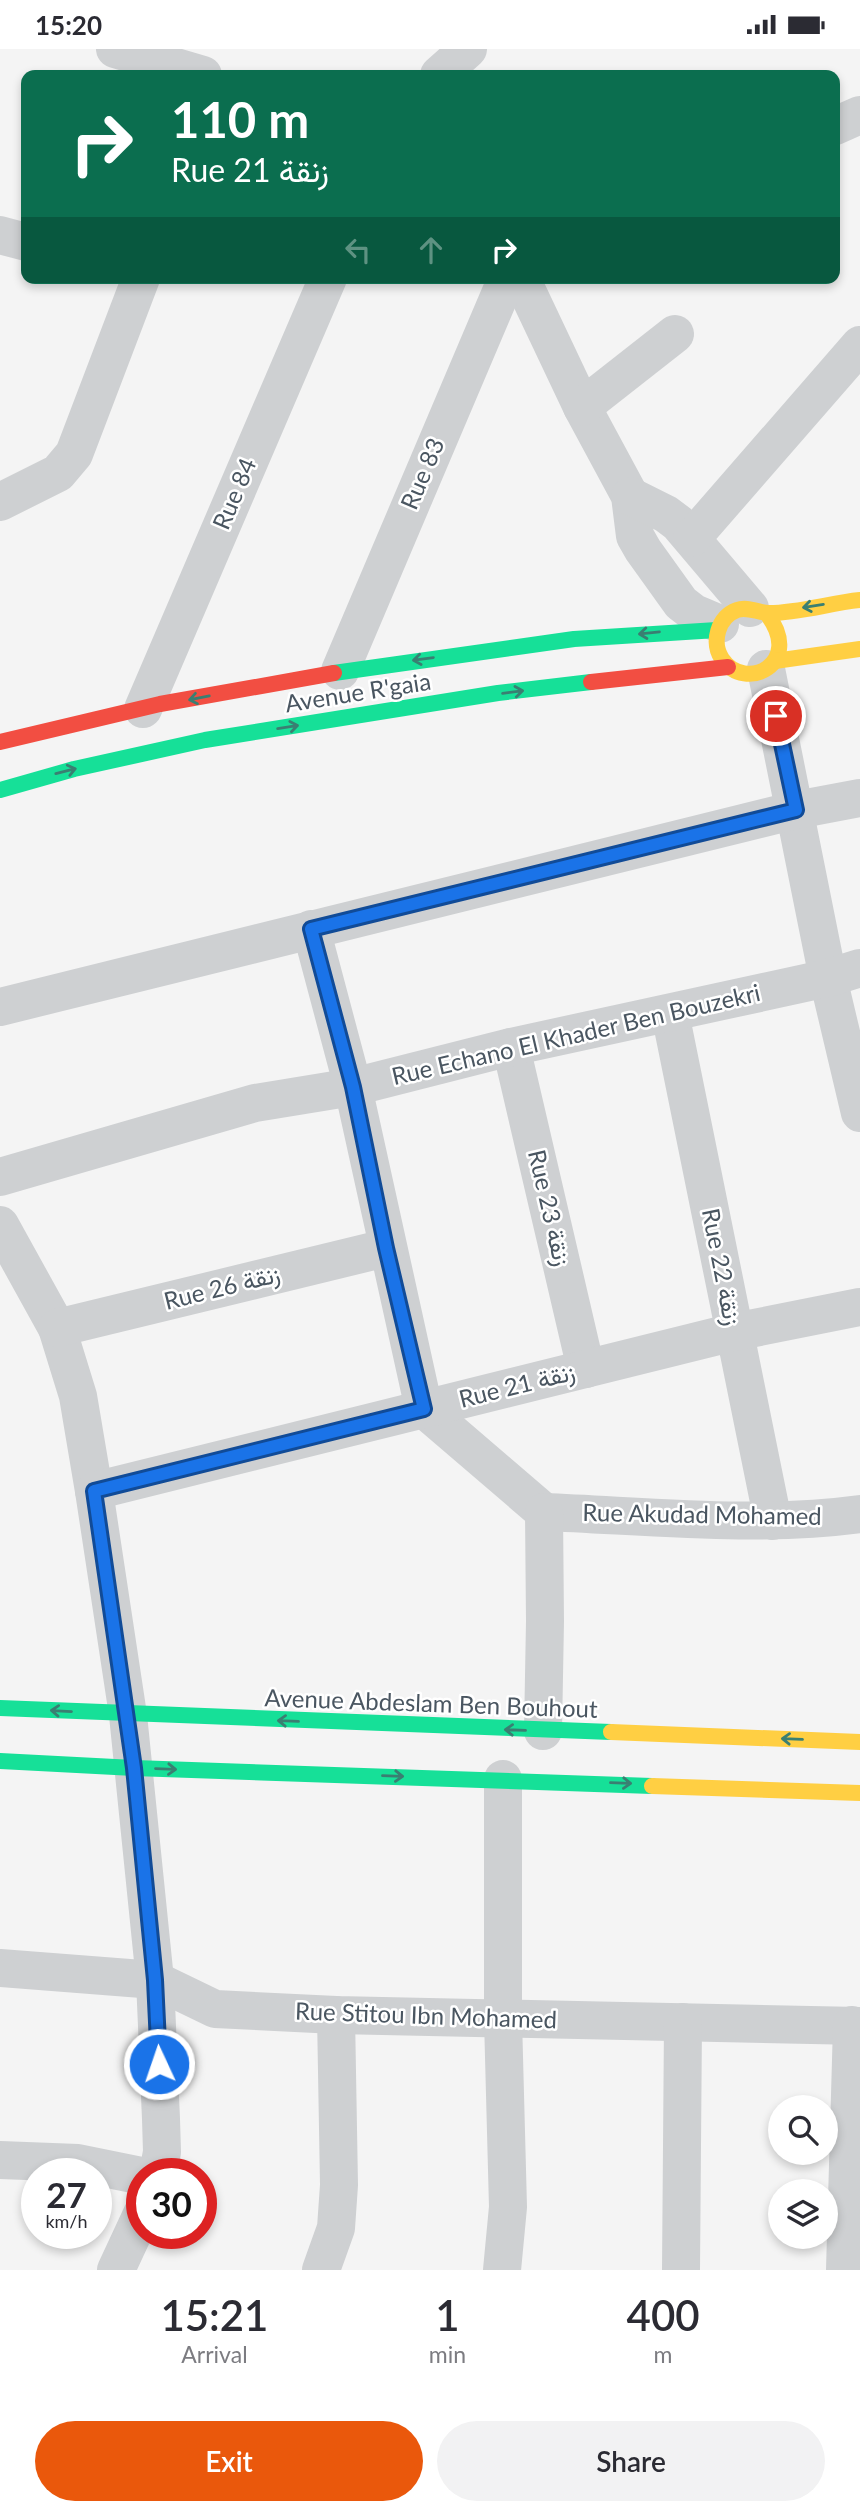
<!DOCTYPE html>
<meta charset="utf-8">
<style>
body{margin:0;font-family:Lato,Vazirmatn,sans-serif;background:#f2f2f3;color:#2b2b33;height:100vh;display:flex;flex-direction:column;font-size:26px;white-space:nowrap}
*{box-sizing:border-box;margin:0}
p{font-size:23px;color:#7c7c81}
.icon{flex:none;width:38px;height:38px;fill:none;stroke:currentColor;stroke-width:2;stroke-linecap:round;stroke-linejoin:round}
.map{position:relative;height:2221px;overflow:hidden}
.sheet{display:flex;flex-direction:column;background:#fff;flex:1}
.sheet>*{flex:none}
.top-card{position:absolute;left:21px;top:21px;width:819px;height:214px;border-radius:14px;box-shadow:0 4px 10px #0003;background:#0b6e4f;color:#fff;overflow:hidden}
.fabs{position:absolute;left:768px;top:2046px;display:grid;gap:14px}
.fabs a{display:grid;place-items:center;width:70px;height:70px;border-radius:50%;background:#fff;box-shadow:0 4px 10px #0003;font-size:35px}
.speed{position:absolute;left:21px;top:2109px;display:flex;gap:14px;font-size:35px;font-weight:700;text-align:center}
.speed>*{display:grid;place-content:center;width:91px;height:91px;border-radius:50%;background:#fff;box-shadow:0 4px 10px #0003;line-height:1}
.speed small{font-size:18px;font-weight:400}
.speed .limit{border:10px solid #d22;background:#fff;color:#111}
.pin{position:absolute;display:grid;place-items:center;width:60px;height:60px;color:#fff;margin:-30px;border:4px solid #fff;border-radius:50%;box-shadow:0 2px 7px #0007}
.me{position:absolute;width:77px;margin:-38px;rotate:357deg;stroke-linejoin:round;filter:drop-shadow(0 0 5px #0008)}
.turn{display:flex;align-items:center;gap:24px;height:147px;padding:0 35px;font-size:32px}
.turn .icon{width:91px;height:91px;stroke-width:2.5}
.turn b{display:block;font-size:49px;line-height:60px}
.lanes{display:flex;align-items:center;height:66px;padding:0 35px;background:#0003;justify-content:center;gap:35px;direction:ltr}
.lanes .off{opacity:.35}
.eta{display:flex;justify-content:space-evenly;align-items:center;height:119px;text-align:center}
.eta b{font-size:42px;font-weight:600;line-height:49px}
.cta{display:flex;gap:14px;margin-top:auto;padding:14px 35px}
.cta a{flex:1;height:80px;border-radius:42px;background:#ea580c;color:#fff;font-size:28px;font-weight:600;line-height:80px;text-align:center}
.cta a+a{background:#f2f2f3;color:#2b2b33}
.status{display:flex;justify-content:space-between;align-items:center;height:49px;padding:0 35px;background:#fff;direction:ltr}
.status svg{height:19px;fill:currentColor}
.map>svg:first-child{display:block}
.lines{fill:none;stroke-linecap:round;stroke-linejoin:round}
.street{stroke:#ced0d2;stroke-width:38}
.fast{stroke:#16e098;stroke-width:16}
.slow{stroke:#ffcf43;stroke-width:16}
.jam{stroke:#f24e42;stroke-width:16}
.oneway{stroke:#3a7f72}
.route-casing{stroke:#114b97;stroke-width:18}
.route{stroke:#1a73e8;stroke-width:12}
.labels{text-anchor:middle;stroke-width:5;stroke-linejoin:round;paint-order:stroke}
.street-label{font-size:24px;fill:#4a5661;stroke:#fff}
</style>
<div class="status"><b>15:20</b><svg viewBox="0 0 49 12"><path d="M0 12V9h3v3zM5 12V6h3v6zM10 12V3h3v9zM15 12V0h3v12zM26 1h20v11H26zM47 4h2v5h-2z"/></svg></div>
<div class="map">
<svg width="860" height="2221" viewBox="0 0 860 2221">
<rect width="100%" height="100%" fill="#f4f4f4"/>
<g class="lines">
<g class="street">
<polyline points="115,0 203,26"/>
<polyline points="439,26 468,0"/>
<polyline points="835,77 860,66"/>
<polyline points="0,186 26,193"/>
<polyline points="521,229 582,358 630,447 635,487 643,501 681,554 694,564 720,575"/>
<polyline points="582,358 675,285"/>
<polyline points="630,447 666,465 678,474 750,559"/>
<polyline points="0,453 58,424 74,405 141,229"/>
<polyline points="692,489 860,296"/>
<polyline points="766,620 828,929 860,1064"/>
<polyline points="340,622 507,229"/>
<polyline points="143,660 328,229"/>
<polyline points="311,880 353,1038 424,1360 544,1463"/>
<polyline points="0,958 796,761 860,749"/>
<polyline points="670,964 773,1472"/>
<polyline points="511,998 586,1320"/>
<polyline points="0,1128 255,1054 353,1038 511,998 828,929 860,919"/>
<polyline points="0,1176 57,1279 78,1347 94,1442 128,1666 155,1931 161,2070 162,2103 158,2124"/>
<polyline points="57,1279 386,1199"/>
<polyline points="94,1442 734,1283 860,1258"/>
<path d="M544,1463c104,4 213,16 316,2"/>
<polyline points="543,1682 545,1572 544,1463"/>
<polyline points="0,1919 155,1931 215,1960 336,1966 860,1977"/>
<polyline points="0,2111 78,2114 142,2127"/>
<polyline points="116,2221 142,2165"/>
<polyline points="321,2221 336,2179 339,2136 336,1966"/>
<polyline points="502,2221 508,2158 503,1970 503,1730"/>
<polyline points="681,2221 683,1973"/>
<polyline points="845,2221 852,1976"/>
</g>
<g class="fast">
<polyline points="334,624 574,590 717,581"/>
<polyline points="0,741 74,720 205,691 498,644 591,633"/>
<polyline points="0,1659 611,1683"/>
<polyline points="0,1712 134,1719 652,1737"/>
</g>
<g class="slow">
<path d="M767,565c38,50 -22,79 -45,45 -11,-17 -4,-42 15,-49 11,-4 21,3 32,3 30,0 61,-10 91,-13"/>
<polyline points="775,612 860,600"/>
<polyline points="611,1683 860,1693"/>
<polyline points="652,1737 860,1744"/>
</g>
<g class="jam">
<polyline points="591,633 728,618"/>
<polyline points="0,693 160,655 334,624"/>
</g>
</g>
<defs><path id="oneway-shaft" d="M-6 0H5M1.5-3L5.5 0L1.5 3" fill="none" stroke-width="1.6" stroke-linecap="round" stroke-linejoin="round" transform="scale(1.75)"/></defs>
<g class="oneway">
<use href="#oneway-shaft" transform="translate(813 557) rotate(171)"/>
<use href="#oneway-shaft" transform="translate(649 584) rotate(174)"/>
<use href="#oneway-shaft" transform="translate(423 610) rotate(172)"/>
<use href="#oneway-shaft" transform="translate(513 643) rotate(-7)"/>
<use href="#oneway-shaft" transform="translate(199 649) rotate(169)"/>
<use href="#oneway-shaft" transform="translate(288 678) rotate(-9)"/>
<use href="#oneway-shaft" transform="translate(66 722) rotate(-14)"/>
<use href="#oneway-shaft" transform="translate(61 1662) rotate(-177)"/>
<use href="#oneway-shaft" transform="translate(288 1672) rotate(-178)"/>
<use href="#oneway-shaft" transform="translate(515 1681) rotate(-178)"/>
<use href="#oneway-shaft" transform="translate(792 1690) rotate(-178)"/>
<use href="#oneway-shaft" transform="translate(166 1720) rotate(2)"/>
<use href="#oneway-shaft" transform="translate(393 1727) rotate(2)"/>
<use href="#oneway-shaft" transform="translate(621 1734) rotate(2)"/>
</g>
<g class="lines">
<g class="route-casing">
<polyline id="route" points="159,2015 155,1931 134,1719 94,1442 424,1360 386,1199 353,1038 311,880 796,761 776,667"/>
</g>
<use href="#route" class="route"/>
</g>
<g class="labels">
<g class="street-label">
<text transform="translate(423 425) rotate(-67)" y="8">Rue 83</text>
<text transform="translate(235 445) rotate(-67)" y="8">Rue 84</text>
<text transform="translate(358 644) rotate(-9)" y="8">Avenue R'gaia</text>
<text transform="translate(576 986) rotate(-13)" y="8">Rue Echano El Khader Ben Bouzekri</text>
<text transform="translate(549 1159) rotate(77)" y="8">Rue 23 زنقة</text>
<text transform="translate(721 1218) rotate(79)" y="8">Rue 22 زنقة</text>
<text transform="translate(222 1239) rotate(-14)" y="8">Rue 26 زنقة</text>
<text transform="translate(517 1337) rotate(-14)" y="8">Rue 21 زنقة</text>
<text transform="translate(702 1466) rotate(1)" y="8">Rue Akudad Mohamed</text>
<text transform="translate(431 1655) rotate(2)" y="8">Avenue Abdeslam Ben Bouhout</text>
<text transform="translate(426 1967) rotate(2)" y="8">Rue Stitou Ibn Mohamed</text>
</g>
</g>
</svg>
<div class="fabs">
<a><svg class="icon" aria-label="search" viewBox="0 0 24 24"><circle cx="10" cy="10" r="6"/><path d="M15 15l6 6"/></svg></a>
<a><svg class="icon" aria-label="layers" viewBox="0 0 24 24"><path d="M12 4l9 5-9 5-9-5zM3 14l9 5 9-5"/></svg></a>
</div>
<div class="speed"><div>27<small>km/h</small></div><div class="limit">30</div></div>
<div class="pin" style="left:776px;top:667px;background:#d93025"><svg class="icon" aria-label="arrive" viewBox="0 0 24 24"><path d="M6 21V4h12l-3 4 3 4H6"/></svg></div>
<svg class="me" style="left:159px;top:2015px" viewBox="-20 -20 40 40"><circle r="17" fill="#1a73e8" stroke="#fff" stroke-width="3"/><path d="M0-11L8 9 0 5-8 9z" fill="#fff"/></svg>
<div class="top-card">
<div class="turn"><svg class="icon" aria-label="right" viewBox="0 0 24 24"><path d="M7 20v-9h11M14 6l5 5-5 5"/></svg><div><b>110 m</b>Rue 21 زنقة</div></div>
<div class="lanes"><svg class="icon off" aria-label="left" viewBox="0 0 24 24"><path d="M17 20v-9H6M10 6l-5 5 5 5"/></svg><svg class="icon off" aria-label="ahead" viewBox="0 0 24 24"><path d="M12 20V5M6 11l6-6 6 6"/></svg><svg class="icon" aria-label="right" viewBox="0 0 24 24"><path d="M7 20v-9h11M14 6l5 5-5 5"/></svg></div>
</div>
</div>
<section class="sheet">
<div class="eta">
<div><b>15:21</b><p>Arrival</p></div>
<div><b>1</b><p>min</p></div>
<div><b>400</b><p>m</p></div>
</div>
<div class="cta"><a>Exit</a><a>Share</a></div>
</section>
